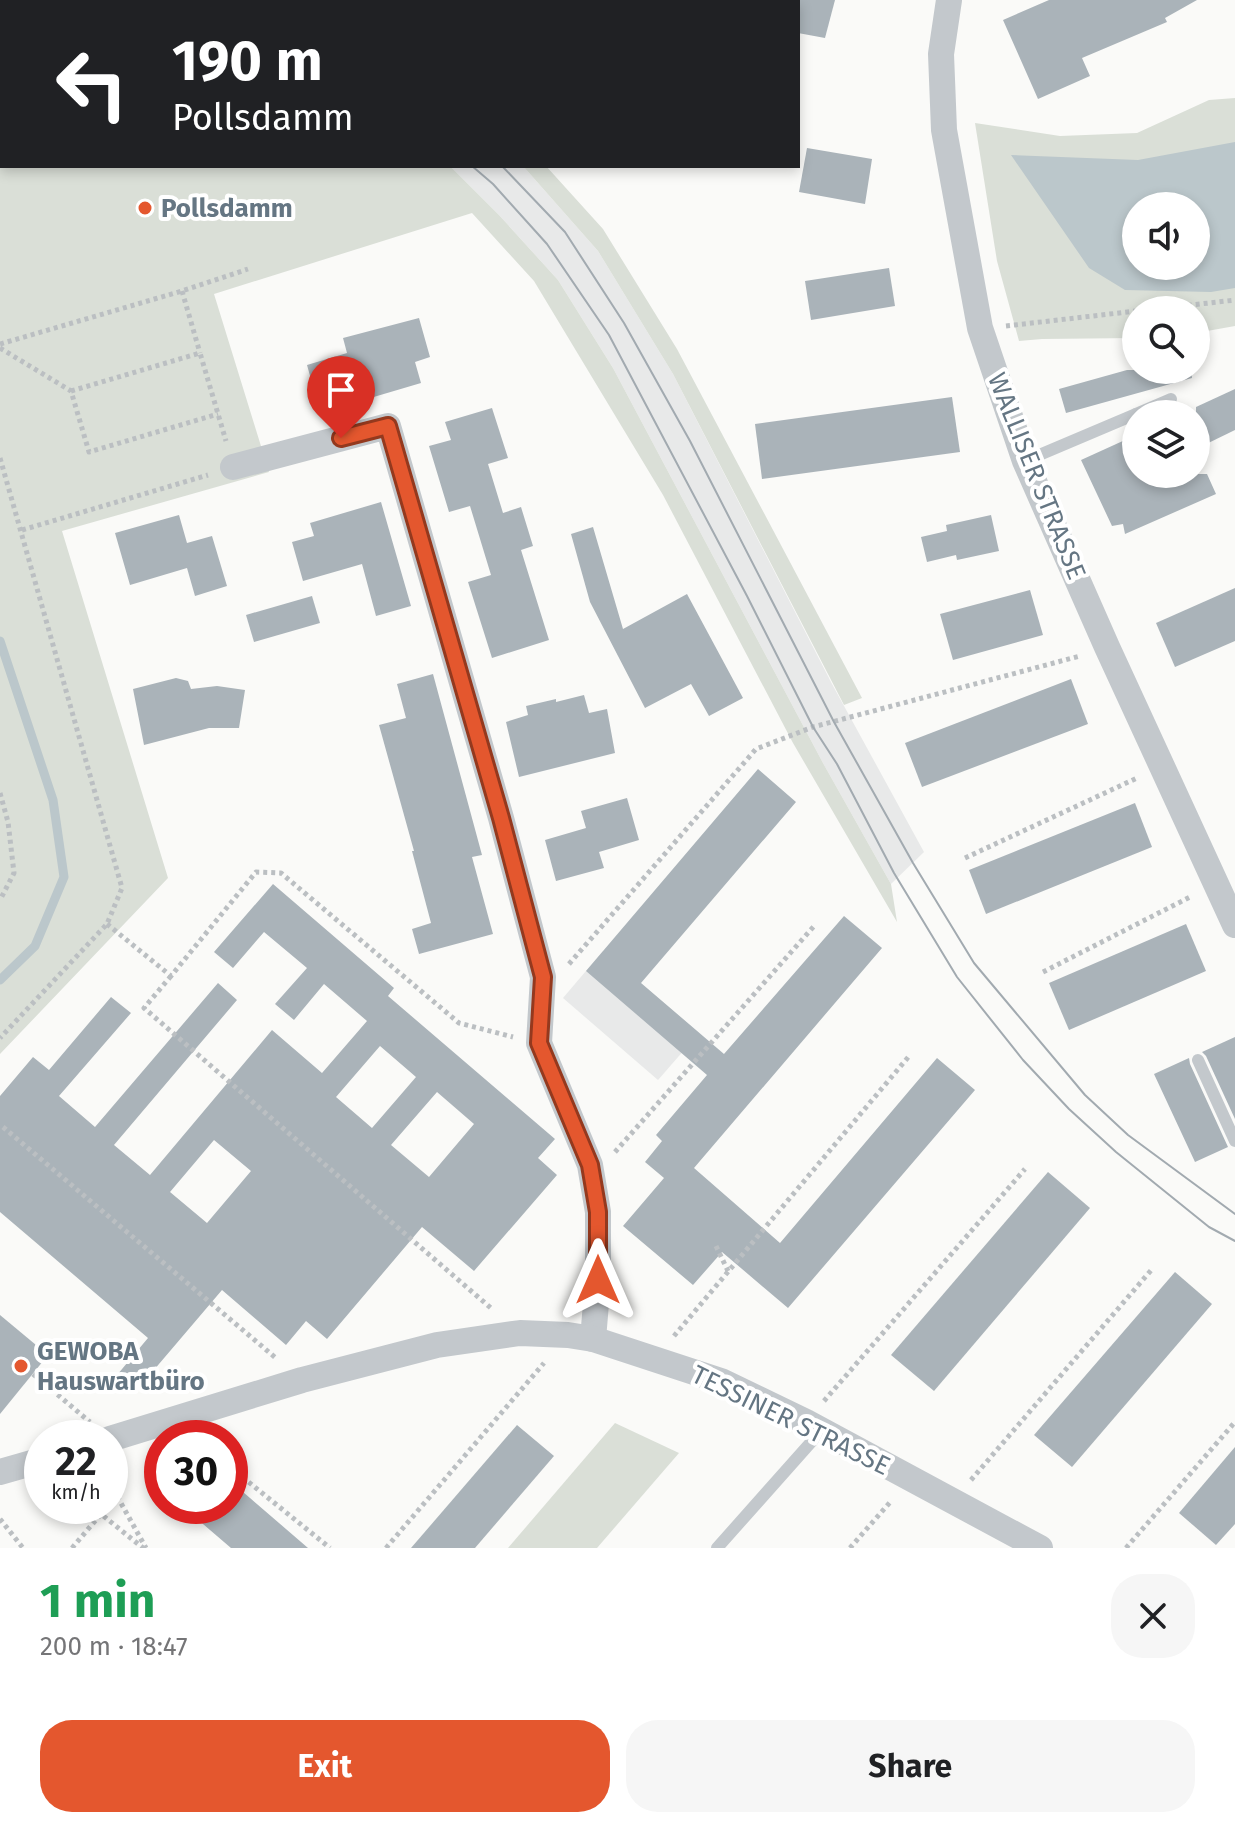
<!DOCTYPE html>
<meta charset="utf-8">
<style>
body{margin:0;font-family:"Fira Sans",sans-serif;background:#f6f6f6;color:#202124;height:100vh;display:flex;flex-direction:column;font-size:30px;white-space:nowrap}
*{box-sizing:border-box;margin:0}
p{font-size:26px;color:#757577}
.icon{flex:none;width:44px;height:44px;fill:none;stroke:currentColor;stroke-width:2;stroke-linecap:round;stroke-linejoin:round}
.map{position:relative;height:1548px;overflow:hidden}
.details{display:flex;flex-direction:column;background:#fff;flex:1}
.details>*{flex:none}
.banner{position:absolute;left:0px;top:0px;width:800px;height:168px;box-shadow:0 4px 12px #0003;background:#202124;color:#fff;overflow:hidden}
.buttons{position:absolute;left:1122px;top:192px;display:grid;gap:16px}
.buttons a{display:grid;place-items:center;width:88px;height:88px;border-radius:50%;background:#fff;box-shadow:0 4px 12px #0003;font-size:40px}
.speed{position:absolute;left:24px;top:1420px;display:flex;gap:16px;font-size:40px;font-weight:700;text-align:center}
.speed>*{display:grid;place-content:center;width:104px;height:104px;border-radius:50%;background:#fff;box-shadow:0 4px 12px #0003;line-height:1}
.speed small{font-size:20px;font-weight:400}
.speed .limit{border:12px solid #d22;background:#fff;color:#111}
.pin{position:absolute;display:grid;place-items:center;width:68px;height:68px;color:#fff;margin:-82px -34px;border-radius:50% 50% 50% 0;rotate:-45deg;box-shadow:0 0 8px #0007}
.pin .icon{rotate:45deg}
.me{position:absolute;width:88px;margin:-44px;rotate:0deg;stroke-linejoin:round;filter:drop-shadow(0 0 6px #0008)}
.turn{display:flex;align-items:center;gap:28px;height:168px;padding:0 40px;font-size:36px}
.turn .icon{width:104px;height:104px;stroke-width:2.5}
.turn b{display:block;font-size:56px;line-height:68px}
.round{display:grid;place-items:center;flex:none;width:84px;height:84px;border-radius:32px;background:#f6f6f6}
.summary{display:flex;align-items:center;justify-content:space-between;height:136px;padding:0 40px}
h1{font-size:48px;font-weight:700;line-height:60px;color:#1e9e55}
.primary-button{display:flex;gap:16px;margin-top:auto;padding:16px 40px}
.primary-button a{flex:1;height:92px;border-radius:32px;background:#e4572e;color:#fff;font-size:32px;font-weight:700;line-height:92px;text-align:center}
.primary-button a+a{background:#f6f6f6;color:#202124}
.map>svg:first-child{display:block}
.built{fill:#e8e9e9}
.green{fill:#dadfd7;fill-rule:evenodd}
.water{fill:#bbc7cb;fill-rule:evenodd}
.lines{fill:none;stroke-linecap:round;stroke-linejoin:round}
.stream{stroke:#bbc7cb;stroke-width:9}
.building{fill:#aab3b9;fill-rule:evenodd}
.path{stroke:#bbbfc2;stroke-width:5;stroke-dasharray:4 4;stroke-linecap:butt}
.lane{stroke:#c3c8cc;stroke-width:12}
.street{stroke:#c3c8cc;stroke-width:26}
.tram{stroke:#a2aab0;stroke-width:2}
.route-casing{stroke:#94391e;stroke-width:20}
.route{stroke:#e4572e;stroke-width:14}
.poi-dot{fill:#e4572e;stroke:#fff;stroke-width:3}
.labels{text-anchor:middle;stroke-width:8;stroke-linejoin:round;paint-order:stroke}
.poi-label{font-size:26px;font-weight:bold;fill:#657683;stroke:#fff;text-anchor:start}
.street-label{font-size:26px;fill:#657683;stroke:#fff}
</style>
<div class="map">
<svg width="1235" height="1548" viewBox="0 0 1235 1548">
<rect width="100%" height="100%" fill="#fafaf8"/>
<g class="built">
<polygon points="132,0 302,0 308,2 138,2"/>
<polygon points="450,166 523,166 598,251 673,374 832,684 924,852 891,884 823,763 613,368 558,280 499,215"/>
<polygon points="603,951 699,1033 658,1080 563,998"/>
</g>
<g class="green">
<polygon points="0,0 132,0 138,2 2,2 2,166 450,166 499,215 558,280 613,368 823,763 891,884 897,922 793,743 663,495 534,281 472,213 214,294 269,472 62,531 168,878 0,1054"/>
<polygon points="302,0 440,0 444,2 308,2"/>
<path d="M1235,98v228l-39,7v-23h-60v28l-94,1 -23,2 -22,-80 -22,-138 85,13 77,-3 72,-33zM1136,206h60v60h-60z"/>
<polygon points="523,166 546,166 603,229 677,349 862,698 844,705 673,374 598,251"/>
<polygon points="615,1423 679,1453 597,1548 508,1548"/>
</g>
<path class="water" d="M1235,142v146l-24,4 -86,-2 -36,-22 -78,-113 127,5zM1136,206h60v60h-60z"/>
<g class="lines">
<g class="stream">
<polyline points="378,0 382,2"/>
<polyline points="0,641 53,800 64,877 35,946 0,980"/>
</g>
</g>
<g class="building">
<polygon points="798,0 835,0 825,38 798,33"/>
<polygon points="1049,0 1197,0 1165,18 1167,22 1082,58 1090,76 1038,99 1003,20"/>
<polygon points="807,148 872,159 865,204 799,192"/>
<polygon points="889,268 895,306 811,320 805,281"/>
<polygon points="419,318 430,357 415,362 421,383 350,404 344,382 314,390 307,365 347,353 343,338"/>
<polygon points="1127,370 1191,370 1192,378 1066,413 1059,389"/>
<polygon points="1235,389 1235,430 1196,449 1196,407"/>
<polygon points="952,397 960,452 762,479 755,424"/>
<polygon points="492,408 508,458 488,464 503,513 521,507 533,546 521,550 549,640 492,658 468,582 491,575 470,506 449,512 429,446 451,440 445,422"/>
<polygon points="1136,435 1136,474 1207,474 1216,494 1125,534 1123,524 1112,526 1081,460"/>
<polygon points="381,502 411,606 376,616 362,564 303,581 292,542 314,536 310,523"/>
<polygon points="179,515 187,543 212,536 227,586 195,596 187,568 130,585 115,533"/>
<polygon points="991,515 999,551 957,560 956,555 927,562 921,537 947,531 946,525"/>
<polygon points="593,527 623,629 687,594 743,698 709,716 691,684 645,708 590,602 571,534"/>
<polygon points="1235,588 1235,641 1175,667 1156,623"/>
<polygon points="1030,590 1043,635 953,660 940,614"/>
<polygon points="312,596 320,623 254,642 246,615"/>
<polygon points="433,674 482,855 472,857 493,934 419,954 412,929 431,923 412,851 414,851 379,725 406,718 397,684"/>
<polygon points="176,678 188,681 191,689 217,686 245,690 239,728 209,728 144,745 133,689"/>
<polygon points="1071,679 1088,724 922,787 905,743"/>
<polygon points="584,695 589,713 607,709 615,753 519,777 506,722 528,715 526,706 556,699 556,702"/>
<polygon points="758,769 796,802 641,983 724,1054 844,916 882,948 694,1168 780,1243 937,1058 975,1090 788,1308 722,1252 693,1285 623,1226 664,1178 645,1162 662,1141 656,1135 707,1075 586,971"/>
<polygon points="627,798 639,840 599,852 604,868 556,881 545,840 586,828 581,811"/>
<polygon points="1135,803 1152,847 986,914 969,870"/>
<path d="M273,884l121,104 -6,8 167,143 -17,19 19,17 -83,96 -52,-44 -95,112 -21,-18 -20,24 -64,-55 -86,101 -19,-16 31,-37 -148,-126v-116l33,-39 16,13 62,-73 20,16 -72,83 36,31 123,-144 19,17 -123,145 36,30 122,-145 50,43 45,-52 -43,-37 -30,36 -19,-16 32,-36 -43,-36 -31,36 -19,-16zM380,1046l36,31 -44,51 -36,-31zM437,1092l37,32 -45,53 -38,-32zM214,1140l37,31 -44,52 -37,-31z"/>
<polygon points="1186,924 1206,971 1069,1030 1049,983"/>
<polygon points="1235,1037 1235,1119 1206,1056 1202,1052"/>
<polygon points="1189,1058 1190,1064 1228,1147 1195,1162 1154,1074"/>
<polygon points="1048,1172 1090,1208 934,1391 891,1355"/>
<polygon points="1175,1272 1212,1304 1072,1467 1034,1435"/>
<polygon points="0,1315 48,1355 0,1414"/>
<polygon points="517,1425 554,1456 475,1548 411,1548"/>
<polygon points="1235,1447 1235,1524 1216,1545 1179,1513"/>
<polygon points="230,1481 250,1498 308,1548 231,1548 182,1506 230,1506"/>
</g>
<g class="lines">
<g class="path">
<polyline points="607,0 608,2"/>
<polyline points="182,291 200,353"/>
<polyline points="1148,310 1235,300"/>
<polyline points="1006,326 1136,311"/>
<polyline points="0,344 182,291 248,269"/>
<polyline points="0,348 71,391 89,452 218,414"/>
<polyline points="71,391 200,353 226,441"/>
<polyline points="0,458 122,888 107,924 0,1038"/>
<polyline points="22,530 208,475"/>
<polyline points="0,793 8,822 14,873 0,900"/>
<polyline points="965,858 1137,778"/>
<polyline points="107,924 171,976 256,872 281,873 459,1023 513,1037"/>
<polyline points="569,964 756,749 813,727 1080,656"/>
<polyline points="1043,972 1190,897"/>
<polyline points="171,976 144,1008 492,1309"/>
<polyline points="3,1127 277,1359"/>
<polyline points="615,1152 815,925"/>
<polyline points="716,1246 728,1271"/>
<polyline points="674,1336 910,1055"/>
<polyline points="33,1374 90,1422"/>
<polyline points="824,1401 1025,1169"/>
<polyline points="112,1465 117,1496 146,1548"/>
<polyline points="230,1467 330,1548"/>
<polyline points="971,1480 1153,1268"/>
<polyline points="99,1506 101,1514"/>
<polyline points="0,1519 23,1548"/>
<polyline points="72,1548 101,1514 143,1548"/>
<polyline points="386,1548 544,1363"/>
<polyline points="850,1548 892,1500"/>
<polyline points="1126,1548 1235,1422"/>
</g>
<g class="lane">
<polyline points="1136,414 1171,399"/>
<polyline points="1025,461 1136,414"/>
<polyline points="1198,1060 1235,1141"/>
<polyline points="717,1548 821,1431"/>
</g>
<g class="street">
<polyline points="949,0 941,54 944,130 980,328 1025,461 1107,647 1235,925"/>
<polyline points="233,467 388,426 501,818 543,977 539,1043 590,1165 598,1212 598,1280 593,1339"/>
<polyline points="110,1439 302,1380 437,1345 520,1333 568,1335 593,1339 721,1381 806,1422 1040,1548"/>
<polyline points="0,1472 42,1460"/>
</g>
<g class="tram">
<polyline points="165,0 171,2"/>
<polyline points="244,0 249,2"/>
<polyline points="472,166 493,184 547,244 609,335 747,596 813,727 837,764 894,873 957,977 1023,1060 1069,1109 1116,1152 1209,1227 1235,1241"/>
<polyline points="502,166 565,232 624,323 690,441 834,722 913,863 974,963 1085,1095 1128,1135 1235,1214"/>
</g>
</g>
<g class="lines">
<g class="route-casing">
<polyline id="route" points="341,438 388,426 501,818 543,977 539,1043 590,1165 598,1212 598,1280"/>
</g>
<use href="#route" class="route"/>
</g>
<g class="poi-dot">
<circle cx="145" cy="208" r="8"/>
<circle cx="21" cy="1366" r="8"/>
</g>
<g class="labels">
<g class="poi-label">
<text x="161" y="217">Pollsdamm</text>
<text x="37" y="1360">GEWOBA<tspan x="37" dy="30">Hauswartbüro</tspan></text>
</g>
<g class="street-label">
<text transform="translate(1037 476) rotate(68)" y="9">WALLISER STRASSE</text>
<text transform="translate(791 1420) rotate(26)" y="9">TESSINER STRASSE</text>
</g>
</g>
</svg>
<div class="buttons">
<a><svg class="icon" aria-label="sound" viewBox="0 0 24 24"><path d="M4 9h4l5-4v14l-5-4H4zM17 9q2 3 0 6"/></svg></a>
<a><svg class="icon" aria-label="search" viewBox="0 0 24 24"><circle cx="10" cy="10" r="6"/><path d="M15 15l6 6"/></svg></a>
<a><svg class="icon" aria-label="layers" viewBox="0 0 24 24"><path d="M12 4l9 5-9 5-9-5zM3 14l9 5 9-5"/></svg></a>
</div>
<div class="speed"><div>22<small>km/h</small></div><div class="limit">30</div></div>
<div class="pin" style="left:341px;top:438px;background:#d93025"><svg class="icon" aria-label="arrive" viewBox="0 0 24 24"><path d="M6 21V4h12l-3 4 3 4H6"/></svg></div>
<svg class="me" style="left:598px;top:1280px" viewBox="-20 -20 40 40"><path d="M0-17L14 15 0 8-14 15z" fill="#e4572e" stroke="#fff" stroke-width="4"/></svg>
<div class="banner">
<div class="turn"><svg class="icon" aria-label="left" viewBox="0 0 24 24"><path d="M17 20v-9H6M10 6l-5 5 5 5"/></svg><div><b>190 m</b>Pollsdamm</div></div>
</div>
</div>
<section class="details">
<div class="summary"><div><h1>1 min</h1><p>200 m · 18:47</p></div><a class="round"><svg class="icon" aria-label="close" viewBox="0 0 24 24"><path d="M6 6l12 12M18 6L6 18"/></svg></a></div>
<div class="primary-button"><a>Exit</a><a>Share</a></div>
</section>
